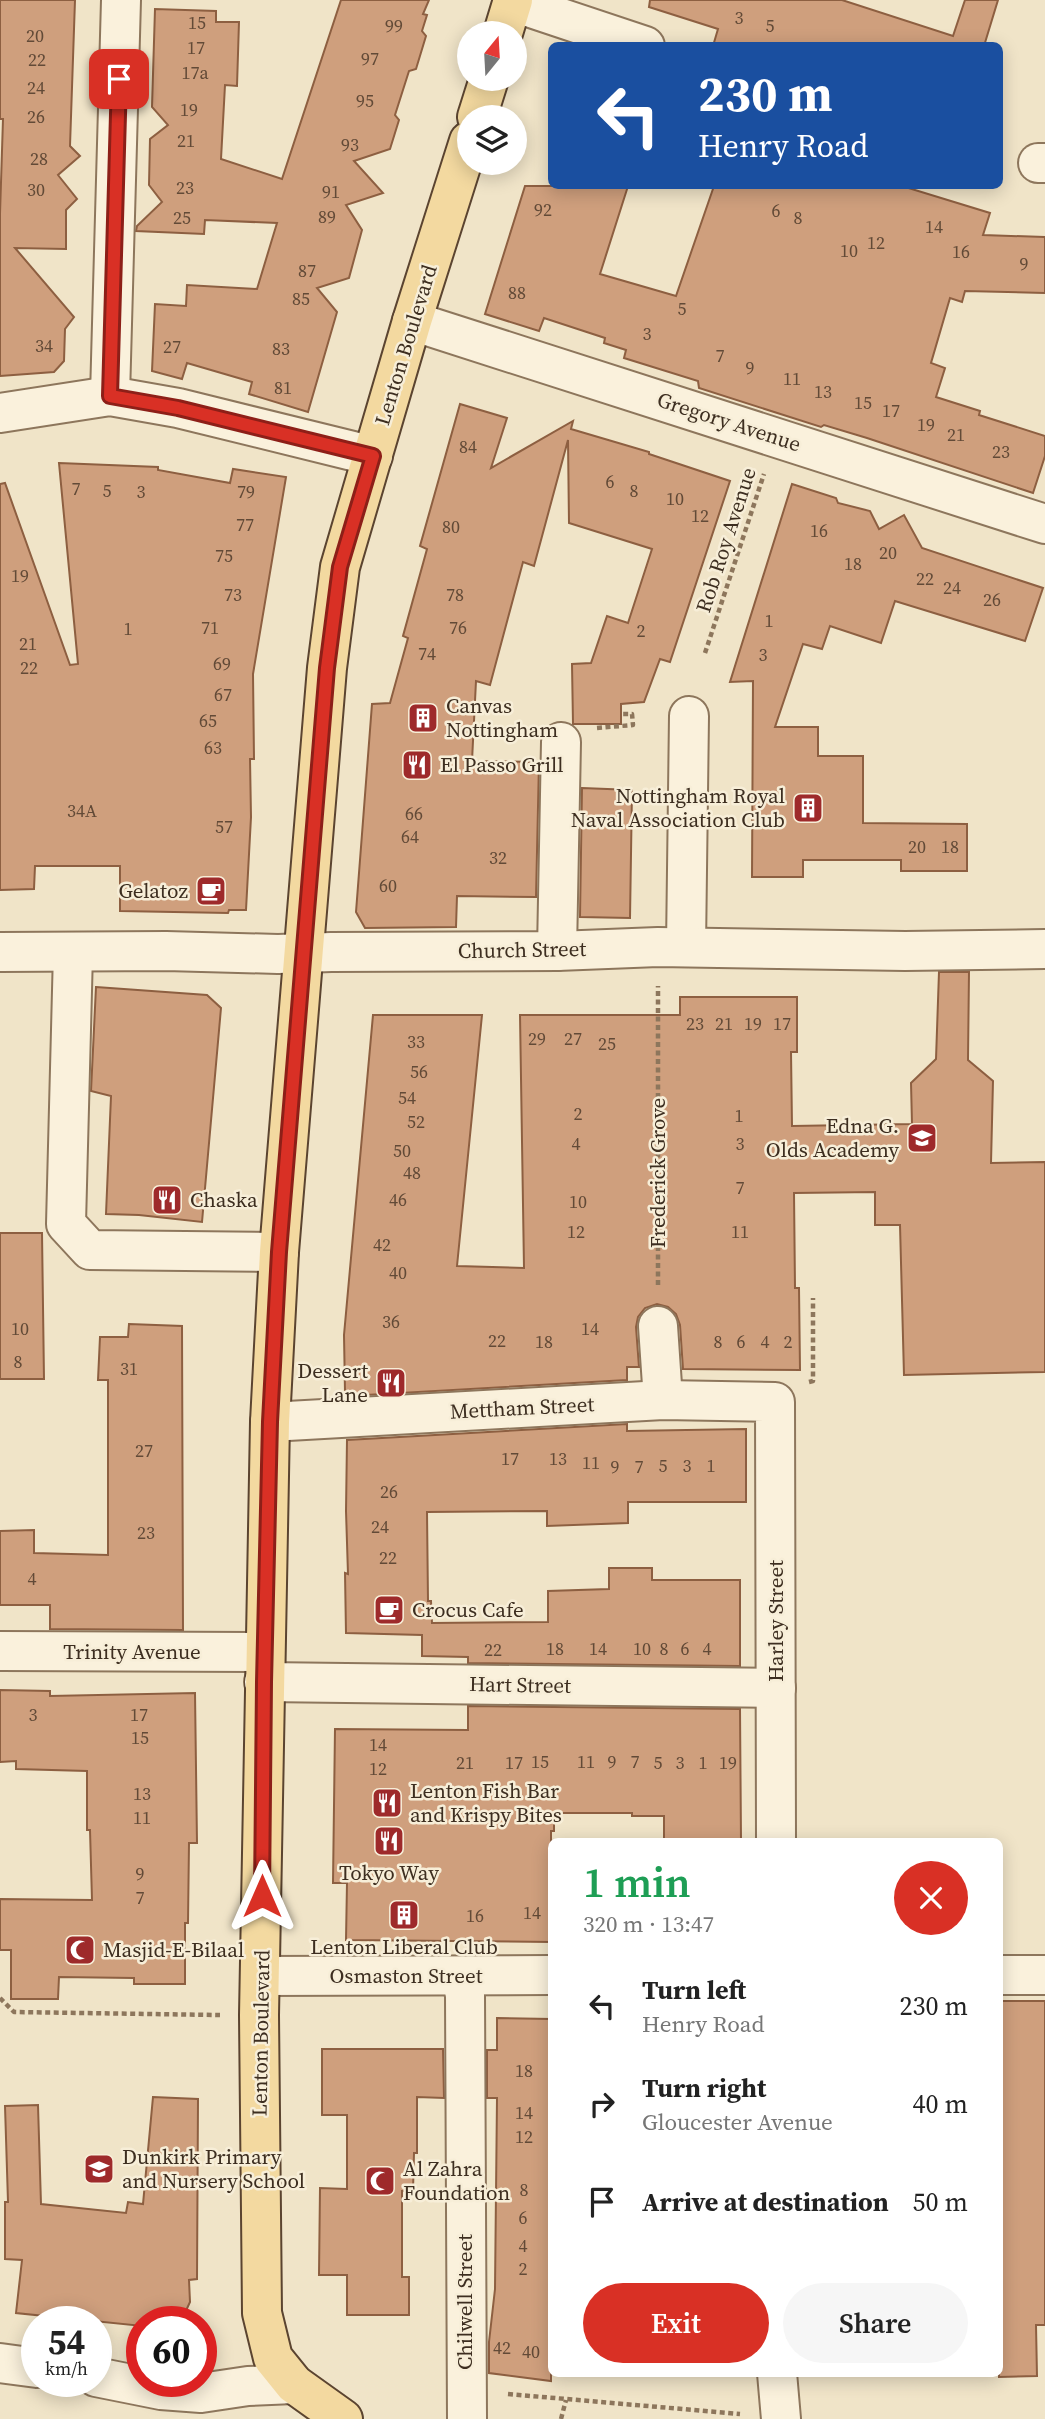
<!DOCTYPE html>
<meta charset="utf-8">
<style>
body{margin:0;font-family:"Source Serif 4",serif;background:#f6f6f6;color:#222;height:100vh;display:flex;flex-direction:column;font-size:26px;white-space:nowrap}
*{box-sizing:border-box;margin:0}
p{font-size:23px;color:#767676}
.icon{flex:none;width:38px;height:38px;fill:none;stroke:currentColor;stroke-width:2;stroke-linecap:round;stroke-linejoin:round}
.map{position:relative;flex:1;overflow:hidden}
.panel{position:absolute;left:548px;top:1838px;width:455px;height:539px;display:flex;flex-direction:column;background:#fff;border-radius:10px;box-shadow:0 4px 18px #0003}
.panel>*{flex:none}
.hud{position:absolute;left:548px;top:42px;width:455px;height:147px;border-radius:10px;box-shadow:0 4px 18px #0003;background:#1a4fa0;color:#fff;overflow:hidden}
.needle{width:46px;rotate:18deg}
.buttons{position:absolute;left:457px;top:21px;display:grid;gap:14px}
.buttons a{display:grid;place-items:center;width:70px;height:70px;border-radius:50%;background:#fff;box-shadow:0 4px 18px #0003;font-size:35px}
.speed{position:absolute;left:21px;top:2306px;display:flex;gap:14px;font-size:35px;font-weight:700;text-align:center}
.speed>*{display:grid;place-content:center;width:91px;height:91px;border-radius:50%;background:#fff;box-shadow:0 4px 18px #0003;line-height:1}
.speed small{font-size:18px;font-weight:400}
.speed .limit{border:10px solid #d22;background:#fff;color:#111}
.pin{position:absolute;display:grid;place-items:center;width:60px;height:60px;color:#fff;margin:-30px;border-radius:14px;box-shadow:0 4px 10px #0006}
.me{position:absolute;width:77px;margin:-38px;rotate:0deg;stroke-linejoin:round;filter:drop-shadow(0 0 5px #0008)}
.turn{display:flex;align-items:center;gap:24px;height:147px;padding:0 35px;font-size:32px}
.turn .icon{width:91px;height:91px;stroke-width:2.5}
.turn b{display:block;font-size:49px;line-height:60px}
.round{display:grid;place-items:center;flex:none;width:74px;height:74px;border-radius:37px;background:#f6f6f6}
.overview{display:flex;align-items:center;justify-content:space-between;height:119px;padding:0 35px}
h1{font-size:42px;font-weight:600;line-height:52px;color:#1e9e55}
.primary-button{display:flex;gap:14px;margin-top:auto;padding:14px 35px}
.primary-button a{flex:1;height:80px;border-radius:42px;background:#d93025;color:#fff;font-size:28px;font-weight:600;line-height:80px;text-align:center}
.primary-button a+a{background:#f6f6f6;color:#222}
ul{padding:0;list-style:none}
li{display:flex;align-items:center;gap:21px;height:98px;padding:0 35px}
li div{flex:1}
li b{display:block;font-size:26px}
li em{font-style:normal}
.map>svg:first-child{display:block}
.building{fill:#cf9f7d;stroke:#8d5f41;stroke-width:2}
.lines{fill:none;stroke-linecap:round;stroke-linejoin:round}
.minor-casing{stroke:#8d765c;stroke-width:42}
.major-casing{stroke:#5b4430;stroke-width:42}
.path{stroke:#8d765c;stroke-width:4.5;stroke-dasharray:5 3.5;stroke-linecap:butt}
.minor{stroke:#faf1dc;stroke-width:38}
.major{stroke:#f3d9a0;stroke-width:38}
.route-casing{stroke:#8d1f18;stroke-width:18}
.route{stroke:#d93025;stroke-width:12}
.labels{text-anchor:middle;stroke-width:5;stroke-linejoin:round;paint-order:stroke}
.number-label{font-size:18px;fill:#624a37}
.street-label{font-size:21px;fill:#3d2e20;stroke:#f7eed8}
.poi-label{font-size:21px;fill:#3d2e20;stroke:#f7eed8;text-anchor:start}
</style>
<div class="map">
<svg width="1045" height="2419" viewBox="0 0 1045 2419">
<rect width="100%" height="100%" fill="#f0e4c8"/>
<g class="building">
<polygon points="0,0 75,0 70,146 80,156 58,175 77,199 66,210 66,249 15,248 74,317 65,329 64,361 54,372 0,376 0,214 3,119 0,119"/>
<polygon points="341,0 429,0 423,14 427,15 422,31 426,36 416,69 409,71 395,115 399,120 390,149 354,161 383,193 346,205 362,230 349,278 317,288 337,312 308,412 249,394 252,382 187,363 182,379 152,371 155,304 186,306 187,285 257,289 277,223 205,220 204,234 136,231 137,226 162,202 149,185 150,139 168,125 152,107 155,9 216,11 216,22 239,22 237,86 225,85 221,159 282,179"/>
<polygon points="650,0 842,0 953,36 965,0 998,0 984,46 713,46 718,29 649,7"/>
<polygon points="525,186 628,186 600,274 676,296 714,186 902,186 990,213 983,235 1045,237 1045,293 965,291 962,302 950,298 931,363 945,368 936,397 980,411 979,415 1045,436 1045,456 1033,493 867,438 824,425 821,427 699,388 698,381 624,358 626,350 604,343 605,338 544,318 539,331 485,314"/>
<polygon points="460,404 507,418 491,468 573,421 571,429 649,452 649,454 730,481 670,662 660,659 644,702 621,704 621,724 573,724 572,664 591,663 607,616 628,623 652,549 569,523 568,440 534,566 523,562 490,685 476,681 472,761 539,762 536,897 457,896 456,927 365,928 356,912 372,704 390,703 408,638 403,636 427,549 420,546"/>
<polygon points="59,463 158,467 158,470 230,483 233,469 286,477 253,674 254,759 250,759 251,817 246,910 229,910 228,913 120,911 120,866 35,866 34,889 0,890 0,484 5,483 70,665 78,664"/>
<polygon points="792,484 836,498 838,503 870,511 879,529 904,515 922,548 1043,588 1025,641 895,601 881,643 830,626 822,649 803,644 775,727 818,727 818,756 863,756 863,823 967,824 967,871 901,871 901,860 803,860 803,877 752,877 753,681 730,682"/>
<polygon points="582,788 632,790 630,918 580,917"/>
<polygon points="939,972 969,972 968,1060 993,1081 991,1163 1045,1162 1045,1372 904,1375 900,1225 875,1225 875,1192 794,1193 795,1288 799,1288 800,1370 683,1369 680,1325 676,1314 668,1307 657,1304 645,1308 638,1317 636,1327 639,1367 627,1367 627,1380 348,1396 348,1392 345,1392 344,1335 373,1015 482,1015 457,1266 524,1268 520,1015 680,1015 680,997 797,997 797,1052 791,1052 792,1126 912,1124 911,1083 936,1059"/>
<polygon points="96,987 207,995 221,1008 202,1222 139,1215 106,1214 111,1096 91,1091"/>
<polygon points="0,1233 42,1233 44,1379 0,1379"/>
<polygon points="129,1324 182,1326 183,1630 50,1629 50,1605 0,1605 0,1531 34,1530 34,1553 108,1555 108,1380 98,1380 100,1337 128,1337"/>
<polygon points="627,1424 627,1431 746,1429 746,1502 628,1502 628,1523 547,1526 547,1511 427,1512 428,1601 431,1601 432,1623 548,1622 548,1591 609,1589 609,1568 652,1568 652,1580 740,1580 740,1666 468,1663 468,1657 422,1656 422,1635 346,1633 345,1573 348,1574 346,1511 347,1440"/>
<polygon points="0,1690 50,1691 50,1696 195,1693 197,1843 189,1843 188,1923 185,1923 185,1984 134,1984 134,1978 59,1977 58,1999 11,1999 11,1950 0,1950 0,1899 92,1900 90,1830 87,1830 87,1771 16,1769 16,1761 0,1762"/>
<polygon points="468,1706 740,1709 741,1841 664,1841 664,1816 632,1816 632,1813 554,1813 554,1831 551,1831 551,1942 346,1940 347,1883 333,1883 335,1729 468,1730"/>
<polygon points="999,2001 1045,2001 1045,2325 1036,2325 1037,2376 999,2377"/>
<polygon points="497,2018 551,2019 551,2381 489,2373 489,2342 495,2289 497,2098 487,2098 487,2050 497,2050"/>
<polygon points="322,2049 443,2049 444,2098 417,2097 417,2153 414,2153 413,2191 402,2191 402,2277 409,2277 409,2315 347,2315 347,2275 319,2275 320,2188 347,2189 347,2115 322,2115"/>
<polygon points="153,2097 198,2099 197,2279 189,2280 190,2302 184,2315 172,2322 142,2322 142,2326 16,2313 22,2260 5,2259 5,2202 8,2202 5,2106 38,2105 41,2204 126,2213 128,2202 143,2204"/>
</g>
<g class="lines">
<g class="minor-casing">
<g id="minor">
<polyline points="513,2 645,46"/>
<polyline points="1038,163 1045,163"/>
<polyline points="412,321 1045,524"/>
<polyline points="110,396 121,0"/>
<polyline points="0,413 110,396 178,408 373,456"/>
<polyline points="686,947 689,716"/>
<polyline points="557,951 561,742"/>
<polyline points="0,952 166,951 278,954 331,952 557,951 658,947 905,951 1045,949"/>
<polyline points="73,952 66,1224 90,1250 279,1252"/>
<polyline points="658,1326 663,1400"/>
<polyline points="270,1422 663,1400 775,1402 776,1841"/>
<polyline points="0,1651 265,1652"/>
<polyline points="264,1682 776,1688"/>
<polyline points="999,1975 1045,1975"/>
<polyline points="261,1976 551,1975"/>
<polyline points="461,1976 465,1995 467,2419"/>
<polyline points="0,2363 37,2368"/>
<polyline points="777,2373 781,2419"/>
<polyline points="96,2377 161,2390 201,2393 248,2386 294,2384"/>
</g>
</g>
<g class="major-casing">
<g id="major">
<polyline points="503,33 513,0"/>
<polyline points="477,117 489,79"/>
<polyline points="343,2419 294,2384 273,2358 262,2313 259,2015 270,1422 279,1252 327,668 340,567 412,321 469,141"/>
</g>
</g>
<g class="path">
<polyline points="705,653 764,474"/>
<polyline points="597,728 633,725 632,714 621,714"/>
<polyline points="658,1285 658,986"/>
<polyline points="809,1382 813,1381 813,1298"/>
<polyline points="0,1998 14,2012 220,2015"/>
<polyline points="508,2394 740,2414"/>
<polyline points="561,2419 566,2400"/>
</g>
<use href="#minor" class="minor"/>
<use href="#major" class="major"/>
</g>
<g class="lines">
<g class="route-casing">
<polyline id="route" points="119,79 110,396 178,408 373,456 340,567 327,668 279,1252 270,1422 264,1682 262,1896"/>
</g>
<use href="#route" class="route"/>
</g>
<defs>
<g id="building-square" transform="scale(1.575)"><rect x="-9" y="-9" width="18" height="18" rx="4" fill="#9e2a2b" stroke="#f7eed8"/><path d="M-4-6H4V6H1V3H-1V6H-4ZM-2.5-4.3h1.7v1.8h-1.7ZM.8-4.3h1.7v1.8H.8ZM-2.5-1h1.7V.8h-1.7ZM.8-1h1.7V.8H.8Z" fill="#fff"/></g>
<g id="restaurant-square" transform="scale(1.575)"><rect x="-9" y="-9" width="18" height="18" rx="4" fill="#9e2a2b" stroke="#f7eed8"/><path d="M-5-6h1v4h1v-4h1v4h1v-4h1v5L-1.5 .5V6h-2V.5L-5-1ZM5-6V6H3V1.5H1.5Q1.5-4 5-6Z" fill="#fff"/></g>
<g id="cafe-square" transform="scale(1.575)"><rect x="-9" y="-9" width="18" height="18" rx="4" fill="#9e2a2b" stroke="#f7eed8"/><path d="M-5.5-4.5H6V0H3Q3 3.5 0 3.5H-2.5Q-5.5 3.5-5.5 0ZM3-3.2v2h1.7v-2ZM-6 4.5H4V6H-6Z" fill="#fff"/></g>
<g id="school-square" transform="scale(1.575)"><rect x="-9" y="-9" width="18" height="18" rx="4" fill="#9e2a2b" stroke="#f7eed8"/><path d="M0-5L7-2L0 1L-7-2ZM-4 1L0 2.5L4 1V4Q0 6-4 4Z" fill="#fff"/></g>
<g id="mosque-square" transform="scale(1.575)"><rect x="-9" y="-9" width="18" height="18" rx="4" fill="#9e2a2b" stroke="#f7eed8"/><path d="M3.5-4.9A6 6 0 1 0 3.5 4.9A5 5 0 1 1 3.5-4.9Z" fill="#fff"/></g>
</defs>
<g fill-rule="evenodd">
<use href="#building-square" x="423" y="718"/>
<use href="#restaurant-square" x="417" y="765"/>
<use href="#building-square" x="808" y="808"/>
<use href="#cafe-square" x="211" y="891"/>
<use href="#school-square" x="922" y="1138"/>
<use href="#restaurant-square" x="167" y="1200"/>
<use href="#restaurant-square" x="391" y="1383"/>
<use href="#cafe-square" x="389" y="1610"/>
<use href="#restaurant-square" x="387" y="1803"/>
<use href="#restaurant-square" x="389" y="1841"/>
<use href="#building-square" x="404" y="1915"/>
<use href="#mosque-square" x="80" y="1950"/>
<use href="#school-square" x="99" y="2169"/>
<use href="#mosque-square" x="380" y="2181"/>
</g>
<g class="labels">
<g class="number-label">
<text x="739" y="24">3</text>
<text x="197" y="29">15</text>
<text x="394" y="32">99</text>
<text x="770" y="32">5</text>
<text x="35" y="42">20</text>
<text x="196" y="54">17</text>
<text x="370" y="65">97</text>
<text x="37" y="66">22</text>
<text x="195" y="79">17a</text>
<text x="36" y="94">24</text>
<text x="365" y="107">95</text>
<text x="189" y="116">19</text>
<text x="36" y="123">26</text>
<text x="186" y="147">21</text>
<text x="350" y="151">93</text>
<text x="39" y="165">28</text>
<text x="185" y="194">23</text>
<text x="36" y="196">30</text>
<text x="331" y="198">91</text>
<text x="543" y="216">92</text>
<text x="776" y="217">6</text>
<text x="327" y="223">89</text>
<text x="182" y="224">25</text>
<text x="798" y="224">8</text>
<text x="934" y="233">14</text>
<text x="876" y="249">12</text>
<text x="849" y="257">10</text>
<text x="961" y="258">16</text>
<text x="1024" y="270">9</text>
<text x="307" y="277">87</text>
<text x="517" y="299">88</text>
<text x="301" y="305">85</text>
<text x="682" y="315">5</text>
<text x="647" y="340">3</text>
<text x="44" y="352">34</text>
<text x="172" y="353">27</text>
<text x="281" y="355">83</text>
<text x="720" y="362">7</text>
<text x="750" y="374">9</text>
<text x="792" y="385">11</text>
<text x="283" y="394">81</text>
<text x="823" y="398">13</text>
<text x="863" y="409">15</text>
<text x="891" y="417">17</text>
<text x="926" y="431">19</text>
<text x="956" y="441">21</text>
<text x="468" y="453">84</text>
<text x="1001" y="458">23</text>
<text x="610" y="488">6</text>
<text x="76" y="495">7</text>
<text x="107" y="497">5</text>
<text x="634" y="497">8</text>
<text x="141" y="498">3</text>
<text x="246" y="498">79</text>
<text x="675" y="505">10</text>
<text x="700" y="522">12</text>
<text x="245" y="531">77</text>
<text x="451" y="533">80</text>
<text x="819" y="537">16</text>
<text x="888" y="559">20</text>
<text x="224" y="562">75</text>
<text x="853" y="570">18</text>
<text x="20" y="582">19</text>
<text x="925" y="585">22</text>
<text x="952" y="594">24</text>
<text x="233" y="601">73</text>
<text x="455" y="601">78</text>
<text x="992" y="606">26</text>
<text x="769" y="627">1</text>
<text x="210" y="634">71</text>
<text x="458" y="634">76</text>
<text x="128" y="635">1</text>
<text x="641" y="637">2</text>
<text x="28" y="650">21</text>
<text x="427" y="660">74</text>
<text x="763" y="661">3</text>
<text x="222" y="670">69</text>
<text x="29" y="674">22</text>
<text x="223" y="701">67</text>
<text x="208" y="727">65</text>
<text x="213" y="754">63</text>
<text x="82" y="817">34A</text>
<text x="414" y="820">66</text>
<text x="224" y="833">57</text>
<text x="410" y="843">64</text>
<text x="917" y="853">20</text>
<text x="950" y="853">18</text>
<text x="498" y="864">32</text>
<text x="388" y="892">60</text>
<text x="695" y="1030">23</text>
<text x="724" y="1030">21</text>
<text x="753" y="1030">19</text>
<text x="782" y="1030">17</text>
<text x="537" y="1045">29</text>
<text x="573" y="1045">27</text>
<text x="416" y="1048">33</text>
<text x="607" y="1050">25</text>
<text x="419" y="1078">56</text>
<text x="407" y="1104">54</text>
<text x="578" y="1120">2</text>
<text x="739" y="1122">1</text>
<text x="416" y="1128">52</text>
<text x="576" y="1150">4</text>
<text x="740" y="1150">3</text>
<text x="402" y="1157">50</text>
<text x="412" y="1179">48</text>
<text x="740" y="1194">7</text>
<text x="398" y="1206">46</text>
<text x="578" y="1208">10</text>
<text x="576" y="1238">12</text>
<text x="740" y="1238">11</text>
<text x="382" y="1251">42</text>
<text x="398" y="1279">40</text>
<text x="391" y="1328">36</text>
<text x="20" y="1335">10</text>
<text x="590" y="1335">14</text>
<text x="497" y="1347">22</text>
<text x="544" y="1348">18</text>
<text x="718" y="1348">8</text>
<text x="741" y="1348">6</text>
<text x="765" y="1348">4</text>
<text x="788" y="1348">2</text>
<text x="18" y="1368">8</text>
<text x="129" y="1375">31</text>
<text x="144" y="1457">27</text>
<text x="510" y="1465">17</text>
<text x="558" y="1465">13</text>
<text x="591" y="1469">11</text>
<text x="663" y="1472">5</text>
<text x="687" y="1472">3</text>
<text x="711" y="1472">1</text>
<text x="615" y="1473">9</text>
<text x="639" y="1473">7</text>
<text x="389" y="1498">26</text>
<text x="380" y="1533">24</text>
<text x="146" y="1539">23</text>
<text x="388" y="1564">22</text>
<text x="32" y="1585">4</text>
<text x="555" y="1655">18</text>
<text x="598" y="1655">14</text>
<text x="642" y="1655">10</text>
<text x="664" y="1655">8</text>
<text x="685" y="1655">6</text>
<text x="707" y="1655">4</text>
<text x="493" y="1656">22</text>
<text x="33" y="1721">3</text>
<text x="139" y="1721">17</text>
<text x="140" y="1744">15</text>
<text x="378" y="1751">14</text>
<text x="540" y="1768">15</text>
<text x="586" y="1768">11</text>
<text x="612" y="1768">9</text>
<text x="635" y="1768">7</text>
<text x="465" y="1769">21</text>
<text x="514" y="1769">17</text>
<text x="658" y="1769">5</text>
<text x="680" y="1769">3</text>
<text x="703" y="1769">1</text>
<text x="728" y="1769">19</text>
<text x="378" y="1775">12</text>
<text x="142" y="1800">13</text>
<text x="142" y="1824">11</text>
<text x="140" y="1880">9</text>
<text x="140" y="1904">7</text>
<text x="532" y="1919">14</text>
<text x="475" y="1922">16</text>
<text x="524" y="2077">18</text>
<text x="524" y="2119">14</text>
<text x="524" y="2143">12</text>
<text x="524" y="2196">8</text>
<text x="523" y="2224">6</text>
<text x="523" y="2252">4</text>
<text x="523" y="2275">2</text>
<text x="502" y="2354">42</text>
<text x="531" y="2358">40</text>
</g>
<g class="street-label">
<text transform="translate(406 345) rotate(-73)" y="7">Lenton Boulevard</text>
<text transform="translate(729 422) rotate(18)" y="7">Gregory Avenue</text>
<text transform="translate(726 540) rotate(-72)" y="7">Rob Roy Avenue</text>
<text transform="translate(522 950) rotate(-1)" y="7">Church Street</text>
<text transform="translate(658 1173) rotate(-90)" y="7">Frederick Grove</text>
<text transform="translate(522 1408) rotate(-3)" y="7">Mettham Street</text>
<text transform="translate(776 1621) rotate(-90)" y="7">Harley Street</text>
<text x="132" y="1659">Trinity Avenue</text>
<text transform="translate(520 1685) rotate(1)" y="7">Hart Street</text>
<text x="406" y="1983">Osmaston Street</text>
<text transform="translate(261 2033) rotate(-89)" y="7">Lenton Boulevard</text>
<text transform="translate(465 2302) rotate(-90)" y="7">Chilwell Street</text>
</g>
<g class="poi-label">
<text x="446" y="713">Canvas<tspan x="446" dy="24">Nottingham</tspan></text>
<text x="440" y="772">El Passo Grill</text>
<text x="785" y="803" text-anchor="end">Nottingham Royal<tspan x="785" dy="24">Naval Association Club</tspan></text>
<text x="188" y="898" text-anchor="end">Gelatoz</text>
<text x="899" y="1133" text-anchor="end">Edna G.<tspan x="899" dy="24">Olds Academy</tspan></text>
<text x="190" y="1207">Chaska</text>
<text x="368" y="1378" text-anchor="end">Dessert<tspan x="368" dy="24">Lane</tspan></text>
<text x="412" y="1617">Crocus Cafe</text>
<text x="410" y="1798">Lenton Fish Bar<tspan x="410" dy="24">and Krispy Bites</tspan></text>
<text x="389" y="1880" text-anchor="middle">Tokyo Way</text>
<text x="404" y="1954" text-anchor="middle">Lenton Liberal Club</text>
<text x="103" y="1957">Masjid-E-Bilaal</text>
<text x="122" y="2164">Dunkirk Primary<tspan x="122" dy="24">and Nursery School</tspan></text>
<text x="403" y="2176">Al Zahra<tspan x="403" dy="24">Foundation</tspan></text>
</g>
</g>
</svg>
<div class="buttons">
<a><svg class="needle" viewBox="-14 -14 28 28"><path d="M0-13l5 13h-10z" fill="#e53935"/><path d="M0 13l5-13h-10z" fill="#767676"/></svg></a>
<a><svg class="icon" aria-label="layers" viewBox="0 0 24 24"><path d="M12 4l9 5-9 5-9-5zM3 14l9 5 9-5"/></svg></a>
</div>
<div class="speed"><div>54<small>km/h</small></div><div class="limit">60</div></div>
<div class="pin" style="left:119px;top:79px;background:#d93025"><svg class="icon" aria-label="arrive" viewBox="0 0 24 24"><path d="M6 21V4h12l-3 4 3 4H6"/></svg></div>
<svg class="me" style="left:262px;top:1896px" viewBox="-20 -20 40 40"><path d="M0-17L14 15 0 8-14 15z" fill="#d93025" stroke="#fff" stroke-width="4"/></svg>
<div class="hud">
<div class="turn"><svg class="icon" aria-label="left" viewBox="0 0 24 24"><path d="M17 20v-9H6M10 6l-5 5 5 5"/></svg><div><b>230 m</b>Henry Road</div></div>
</div>
<section class="panel">
<div class="overview"><div><h1>1 min</h1><p>320 m · 13:47</p></div><a class="round" style="background:#d93025;color:#fff"><svg class="icon" aria-label="close" viewBox="0 0 24 24"><path d="M6 6l12 12M18 6L6 18"/></svg></a></div>
<ul>
<li><svg class="icon" aria-label="left" viewBox="0 0 24 24"><path d="M17 20v-9H6M10 6l-5 5 5 5"/></svg><div><b>Turn left</b><p>Henry Road</p></div><em>230 m</em></li>
<li><svg class="icon" aria-label="right" viewBox="0 0 24 24"><path d="M7 20v-9h11M14 6l5 5-5 5"/></svg><div><b>Turn right</b><p>Gloucester Avenue</p></div><em>40 m</em></li>
<li><svg class="icon" aria-label="arrive" viewBox="0 0 24 24"><path d="M6 21V4h12l-3 4 3 4H6"/></svg><div><b>Arrive at destination</b></div><em>50 m</em></li>
</ul>
<div class="primary-button"><a>Exit</a><a>Share</a></div>
</section>
</div>
